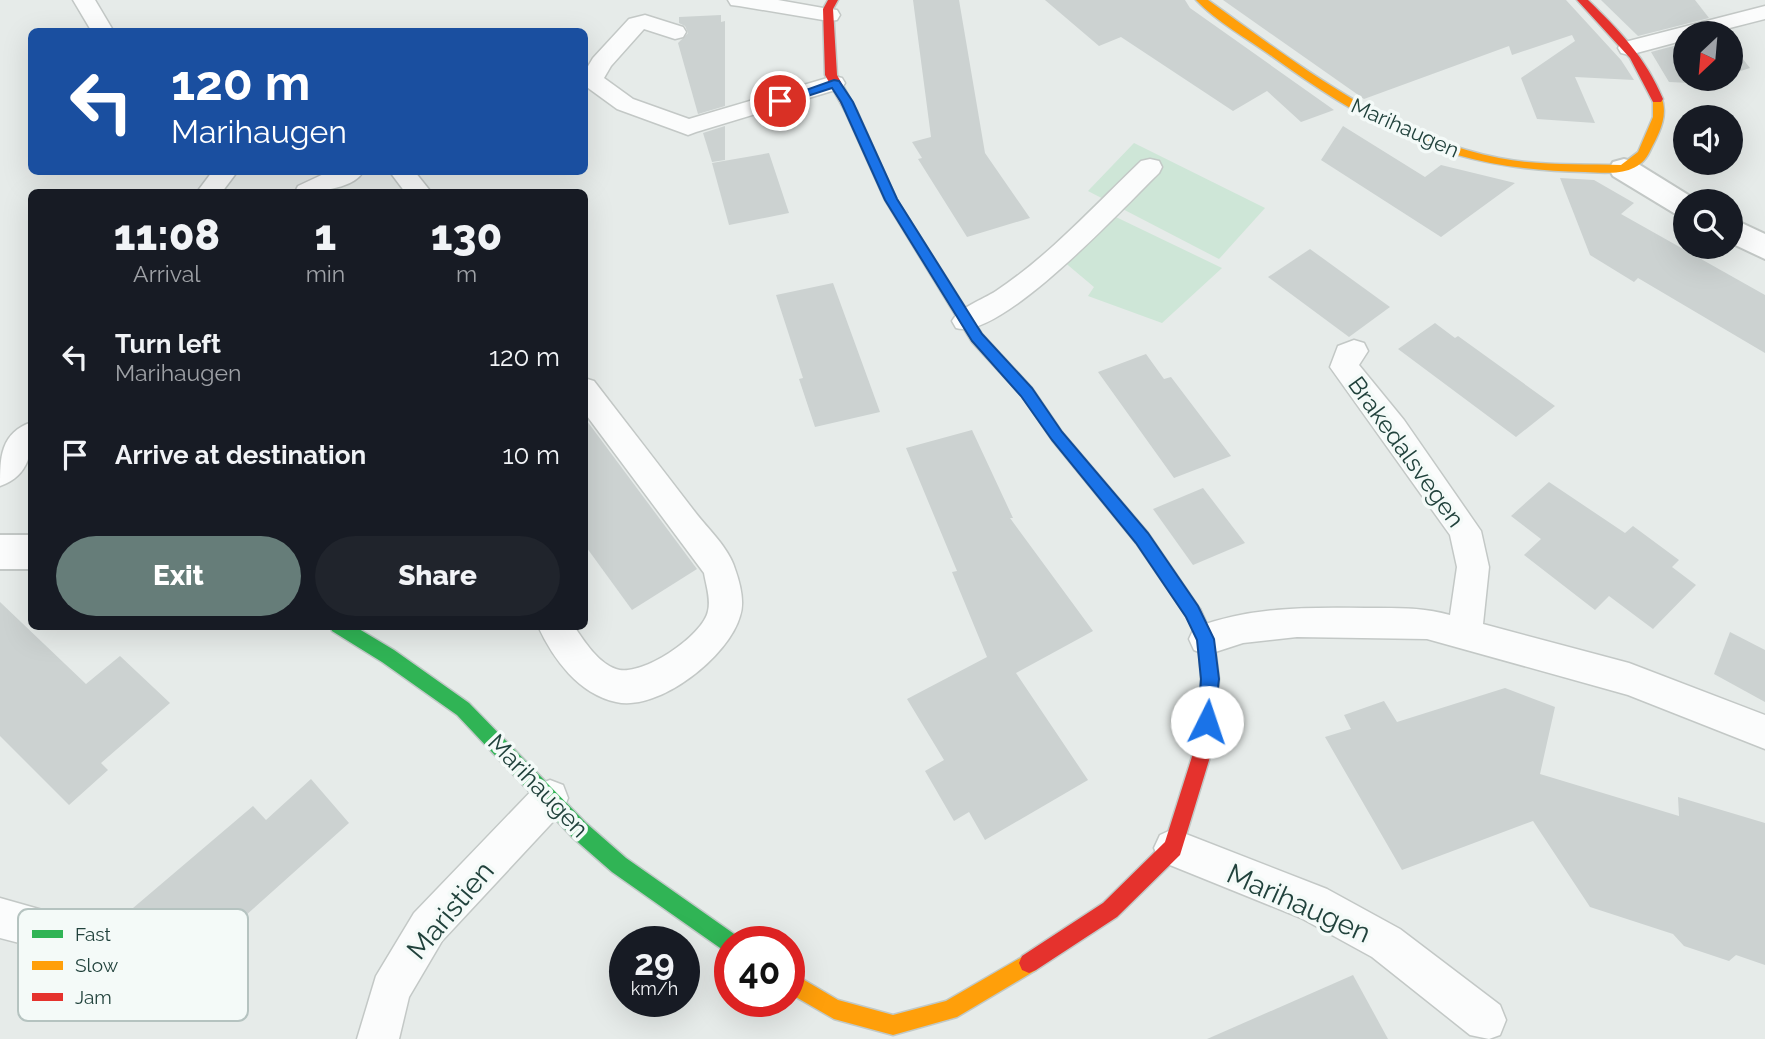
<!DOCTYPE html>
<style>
body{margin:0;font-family:Raleway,sans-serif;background:#20242c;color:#f1f3f6;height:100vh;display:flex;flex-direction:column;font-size:26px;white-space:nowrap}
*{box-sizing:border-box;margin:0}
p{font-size:23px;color:#9ea1a6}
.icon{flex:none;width:38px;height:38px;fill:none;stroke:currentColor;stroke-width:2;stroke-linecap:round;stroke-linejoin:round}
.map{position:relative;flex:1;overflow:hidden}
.sheet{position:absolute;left:28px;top:189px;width:560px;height:441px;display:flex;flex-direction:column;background:#171b24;border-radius:10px;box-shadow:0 7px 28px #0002}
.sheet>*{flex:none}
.top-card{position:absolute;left:28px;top:28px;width:560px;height:147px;border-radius:10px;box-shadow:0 7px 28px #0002;background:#1a4fa0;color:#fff;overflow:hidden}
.needle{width:46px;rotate:206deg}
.controls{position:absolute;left:1673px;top:21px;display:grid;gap:14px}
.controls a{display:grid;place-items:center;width:70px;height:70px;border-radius:50%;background:#171b24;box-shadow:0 7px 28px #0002;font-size:35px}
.speed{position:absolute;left:609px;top:926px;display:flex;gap:14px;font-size:35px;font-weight:700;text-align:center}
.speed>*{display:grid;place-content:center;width:91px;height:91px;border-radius:50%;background:#171b24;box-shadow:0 7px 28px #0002;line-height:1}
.speed small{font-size:18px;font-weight:400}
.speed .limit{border:10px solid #d22;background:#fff;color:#111}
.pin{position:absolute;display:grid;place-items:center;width:60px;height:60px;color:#fff;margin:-30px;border:4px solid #fff;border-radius:50%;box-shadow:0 2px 7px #0007}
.me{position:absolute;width:77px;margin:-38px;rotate:4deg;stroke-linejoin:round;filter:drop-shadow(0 0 5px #0008)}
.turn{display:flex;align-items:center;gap:24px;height:147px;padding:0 28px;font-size:32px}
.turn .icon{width:91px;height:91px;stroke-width:2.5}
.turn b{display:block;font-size:49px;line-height:60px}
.eta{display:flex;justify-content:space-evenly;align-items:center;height:119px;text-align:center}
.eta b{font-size:42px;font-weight:800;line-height:49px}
.button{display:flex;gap:14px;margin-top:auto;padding:14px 28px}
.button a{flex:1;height:80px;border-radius:42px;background:#667d79;color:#fff;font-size:28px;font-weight:800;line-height:80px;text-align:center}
.button a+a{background:#20242c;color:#f1f3f6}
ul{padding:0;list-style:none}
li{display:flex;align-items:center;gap:21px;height:98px;padding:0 28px}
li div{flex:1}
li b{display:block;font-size:26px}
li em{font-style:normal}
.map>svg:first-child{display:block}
.green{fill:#cee6d7}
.building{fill:#ccd2d1}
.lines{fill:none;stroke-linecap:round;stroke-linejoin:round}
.lane-casing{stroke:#c3c8c6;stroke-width:3}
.street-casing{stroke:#c3c8c6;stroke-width:4}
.fast-casing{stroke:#c1c9c7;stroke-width:3}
.slow-casing{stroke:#c1c9c7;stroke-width:3}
.jam-casing{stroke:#c1c9c7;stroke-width:3}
.lane{fill:#fbfcfc;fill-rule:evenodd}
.street{fill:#fbfcfc;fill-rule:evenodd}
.fast{fill:#30b455;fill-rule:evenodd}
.slow{fill:#ff9f0a;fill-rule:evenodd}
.jam{fill:#e5322d;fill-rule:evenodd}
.route{fill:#1a73e8;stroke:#114b97;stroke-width:2}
.labels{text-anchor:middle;stroke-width:7;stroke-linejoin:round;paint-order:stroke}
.far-street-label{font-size:21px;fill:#21423c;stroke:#f4faf8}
.street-label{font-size:24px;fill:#21423c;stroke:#f4faf8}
.near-street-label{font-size:28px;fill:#21423c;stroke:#f4faf8}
.key{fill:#f4faf8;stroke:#b5c3c0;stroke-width:2}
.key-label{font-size:19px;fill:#21423c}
</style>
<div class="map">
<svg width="1765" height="1039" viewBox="0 0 1765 1039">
<rect width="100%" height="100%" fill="#e6ebe9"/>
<g class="green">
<polygon points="1134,143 1265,208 1219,259 1088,191"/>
<polygon points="1093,206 1222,268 1162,323 1088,296 1094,287 1050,250"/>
</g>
<g class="building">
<polygon points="913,0 959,0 985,153 1030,218 967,237 918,159 922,158 912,142 931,137"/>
<polygon points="1045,0 1185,0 1190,8 1334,110 1301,122 1267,91 1233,111 1121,37 1099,46"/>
<polygon points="1223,0 1566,0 1621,60 1634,80 1575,77 1595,123 1537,119 1521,78 1575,41 1572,35 1512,55 1509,46 1364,99"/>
<polygon points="1601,0 1695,0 1709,18 1638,36"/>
<polygon points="721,15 721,22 725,21 725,106 698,114 678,43 688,33 685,26 679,23 679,17"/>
<polygon points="1685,43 1685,79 1718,79 1695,87 1690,83 1669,82 1651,52"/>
<polygon points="1731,44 1750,68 1731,74"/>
<polygon points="725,126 725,160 712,162 703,133"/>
<polygon points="1343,126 1425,177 1441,165 1515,183 1441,237 1321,160"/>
<polygon points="769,153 789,213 729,225 712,163"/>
<polygon points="1560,178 1594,180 1634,203 1621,214 1765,295 1765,353 1638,278 1634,282 1590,255"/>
<polygon points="1310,249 1390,307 1349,337 1268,277"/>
<polygon points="833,283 880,412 815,427 799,379 803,378 776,295"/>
<polygon points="1435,323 1455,338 1458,336 1555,406 1516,437 1398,349"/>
<polygon points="1146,354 1164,379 1171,377 1231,456 1174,478 1098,372"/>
<polygon points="584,417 697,569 632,610 584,544"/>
<polygon points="972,430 1013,518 1010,518 1093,631 1016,673 1088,780 985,840 969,812 954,821 925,771 944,760 907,699 987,657 952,572 957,571 906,448"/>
<polygon points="1549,482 1625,533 1633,526 1679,560 1672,567 1696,585 1653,629 1609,596 1595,610 1524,555 1541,539 1511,516"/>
<polygon points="1203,488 1245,543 1193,565 1153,509"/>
<polygon points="0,602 86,684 120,656 170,703 101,763 108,770 69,805 0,736"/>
<polygon points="1730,632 1765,650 1765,702 1714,674"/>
<polygon points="1505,688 1555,707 1540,774 1679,816 1678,797 1765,823 1765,965 1736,955 1729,961 1684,946 1673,934 1590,907 1533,821 1402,870 1325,737 1351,729 1344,715 1384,701 1397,722"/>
<polygon points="311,779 349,823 179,975 162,963 126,914 253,806 266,820"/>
<polygon points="1353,975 1388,1039 1207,1039"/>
</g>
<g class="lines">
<g class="lane-casing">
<g id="lane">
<polygon points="73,0 95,0 114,32 92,32"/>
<polygon points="728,0 778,0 829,9 837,10 840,15 837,20 829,21 739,6 731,5"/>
<polygon points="1765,6 1765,19 1710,33 1685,33 1685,40 1629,55 1621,53 1618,48 1621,43"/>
<polygon points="645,15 683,27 686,32 683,37 675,39 644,29 611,66 604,78 633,99 689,119 834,76 842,78 845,83 842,88 696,132 688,135 680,132 617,109 584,85 584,73 593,58 629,19"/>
<path d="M1150,159l9,2 3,6 -3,6c-33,32 -159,169 -203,155l-4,-7c8,-14 30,-21 44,-30 54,-36 98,-85 145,-130z"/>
<polygon points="212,172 237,172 222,192 197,192"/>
<path d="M328,172h35c-11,18 -49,20 -68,20l3,-6z"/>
<polygon points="390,172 415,172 431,192 405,192"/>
<path d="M1354,340l10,3 4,8 -9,14 45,55 77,111 8,36 -6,57 146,39 136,52v34l-137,-54 -201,-56 -130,-2 -54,6 -37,12 -12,-5 -5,-11 5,-11c56,-21 112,-21 171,-20 29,0 57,-1 85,7l7,-48 -7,-32 -120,-168 8,-21z"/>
<path d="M584,378l10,3c34,44 68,88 101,131 13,17 34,36 40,57 5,14 10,33 5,47 -11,40 -81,96 -124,86 -37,-8 -63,-43 -78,-76h36c10,15 24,37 42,43 25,9 87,-33 92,-58 3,-12 -2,-26 -4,-38l-120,-161z"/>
<path d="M32,422c0,28 -1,53 -32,64 0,-28 0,-53 32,-64z"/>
<polygon points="550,780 563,785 568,798 563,811 442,941 409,997 399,1039 357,1039 376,976 414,913 537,785"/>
<polygon points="1173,829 1327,889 1400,929 1500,1005 1506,1020 1500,1035 1489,1039 1470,1035 1372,957 1301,918 1160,861 1154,848 1160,835"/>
<polygon points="0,898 113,930 187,984 193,998 187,1012 173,1018 159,1012 89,961 0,938"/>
</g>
</g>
<g class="street-casing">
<g id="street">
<polygon points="1624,159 1635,162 1698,201 1685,201 1685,216 1674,213 1613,176 1609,169 1613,162"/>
<polygon points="1731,218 1765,234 1765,259 1731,243"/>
<rect x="0" y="535" width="32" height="34"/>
</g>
</g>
<g class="fast-casing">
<polygon id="fast" points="330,626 354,626 394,650 469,703 586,823 626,858 737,936 739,942 730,942 730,953 723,950 612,872 572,837 457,715 382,662 332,631"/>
</g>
<g class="slow-casing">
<g id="slow">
<path d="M1196,0h12c91,65 180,136 291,158 40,8 82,6 122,7l17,-13 15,-35v-21h8c8,20 -2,37 -11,55 -12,26 -41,22 -65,21 -133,-2 -207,-40 -312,-115 -25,-18 -56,-35 -77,-57z"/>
<polygon points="851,107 857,111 897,200 982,334 1032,388 1062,432 1148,533 1200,609 1202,614 1200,619 1194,622 1188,619 1136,543 1052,440 1022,396 972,342 885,200 845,111"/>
<polygon points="1029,953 1036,956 1039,963 1036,970 957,1017 893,1035 834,1019 789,993 789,971 838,1000 893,1015 946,1001"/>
</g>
</g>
<g class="jam-casing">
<g id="jam">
<polygon points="828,0 838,0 833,9 837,75 857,111 851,115 845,111 825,75 823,9"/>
<path d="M1577,0h11c31,30 58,58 75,99l-2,3h-8l-23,-44z"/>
<polygon points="1194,606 1200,609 1214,639 1219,679 1214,744 1180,855 1117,917 1036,970 1029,973 1022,970 1019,963 1022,956 1103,903 1165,842 1196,744 1201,679 1198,639 1186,614 1188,609"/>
</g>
</g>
<use href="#lane" class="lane"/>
<use href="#street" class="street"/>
<use href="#fast" class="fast"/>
<use href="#slow" class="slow"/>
<use href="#jam" class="jam"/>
</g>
<polygon class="route" points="834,80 839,81 853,102 897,199 982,334 1032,388 1062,432 1148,533 1198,606 1214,639 1219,679 1213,728 1207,731 1200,728 1198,722 1201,679 1197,640 1186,617 1136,543 1052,440 1021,396 972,341 885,200 841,102 832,88 780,105 775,101"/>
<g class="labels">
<g class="far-street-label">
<text transform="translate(1405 128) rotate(24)" y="7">Marihaugen</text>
</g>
<g class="street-label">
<text transform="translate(1406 452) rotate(54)" y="8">Brakedalsvegen</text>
<text transform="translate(538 786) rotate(46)" y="8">Marihaugen</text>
</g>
<g class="near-street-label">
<text transform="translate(1299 903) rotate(24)" y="10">Marihaugen</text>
<text transform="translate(450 910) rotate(-50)" y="10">Maristien</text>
</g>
</g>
<rect x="18" y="909" width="230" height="112" rx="10" class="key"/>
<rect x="32" y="930" width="31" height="8" fill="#30b455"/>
<rect x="32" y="961" width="31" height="9" fill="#ff9f0a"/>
<rect x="32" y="993" width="31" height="8" fill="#e5322d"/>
<g class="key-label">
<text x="75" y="941">Fast</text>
<text x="75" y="972">Slow</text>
<text x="75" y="1004">Jam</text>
</g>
</svg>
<div class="controls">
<a><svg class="needle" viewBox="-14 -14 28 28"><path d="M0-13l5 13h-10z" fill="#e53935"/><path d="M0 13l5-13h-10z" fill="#9ea1a6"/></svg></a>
<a><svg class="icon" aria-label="sound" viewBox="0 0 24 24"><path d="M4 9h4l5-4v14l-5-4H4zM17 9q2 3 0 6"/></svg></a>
<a><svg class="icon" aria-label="search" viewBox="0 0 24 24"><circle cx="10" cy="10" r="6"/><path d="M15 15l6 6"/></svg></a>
</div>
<div class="speed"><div>29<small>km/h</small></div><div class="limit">40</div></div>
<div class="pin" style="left:780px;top:101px;background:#d93025"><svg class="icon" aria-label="arrive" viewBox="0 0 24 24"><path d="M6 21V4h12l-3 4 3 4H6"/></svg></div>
<svg class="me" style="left:1207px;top:722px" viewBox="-20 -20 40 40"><circle r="19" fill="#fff"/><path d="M0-13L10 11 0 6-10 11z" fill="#1a73e8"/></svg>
<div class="top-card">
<div class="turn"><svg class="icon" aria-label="left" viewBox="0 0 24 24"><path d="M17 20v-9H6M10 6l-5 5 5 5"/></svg><div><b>120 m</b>Marihaugen</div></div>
</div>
<section class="sheet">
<div class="eta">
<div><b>11:08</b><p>Arrival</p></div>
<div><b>1</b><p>min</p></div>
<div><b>130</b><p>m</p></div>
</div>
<ul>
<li><svg class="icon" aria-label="left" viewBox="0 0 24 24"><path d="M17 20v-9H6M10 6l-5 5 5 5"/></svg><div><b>Turn left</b><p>Marihaugen</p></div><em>120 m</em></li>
<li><svg class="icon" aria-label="arrive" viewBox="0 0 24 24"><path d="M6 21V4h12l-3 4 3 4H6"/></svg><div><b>Arrive at destination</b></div><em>10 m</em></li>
</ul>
<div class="button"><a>Exit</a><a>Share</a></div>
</section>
</div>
